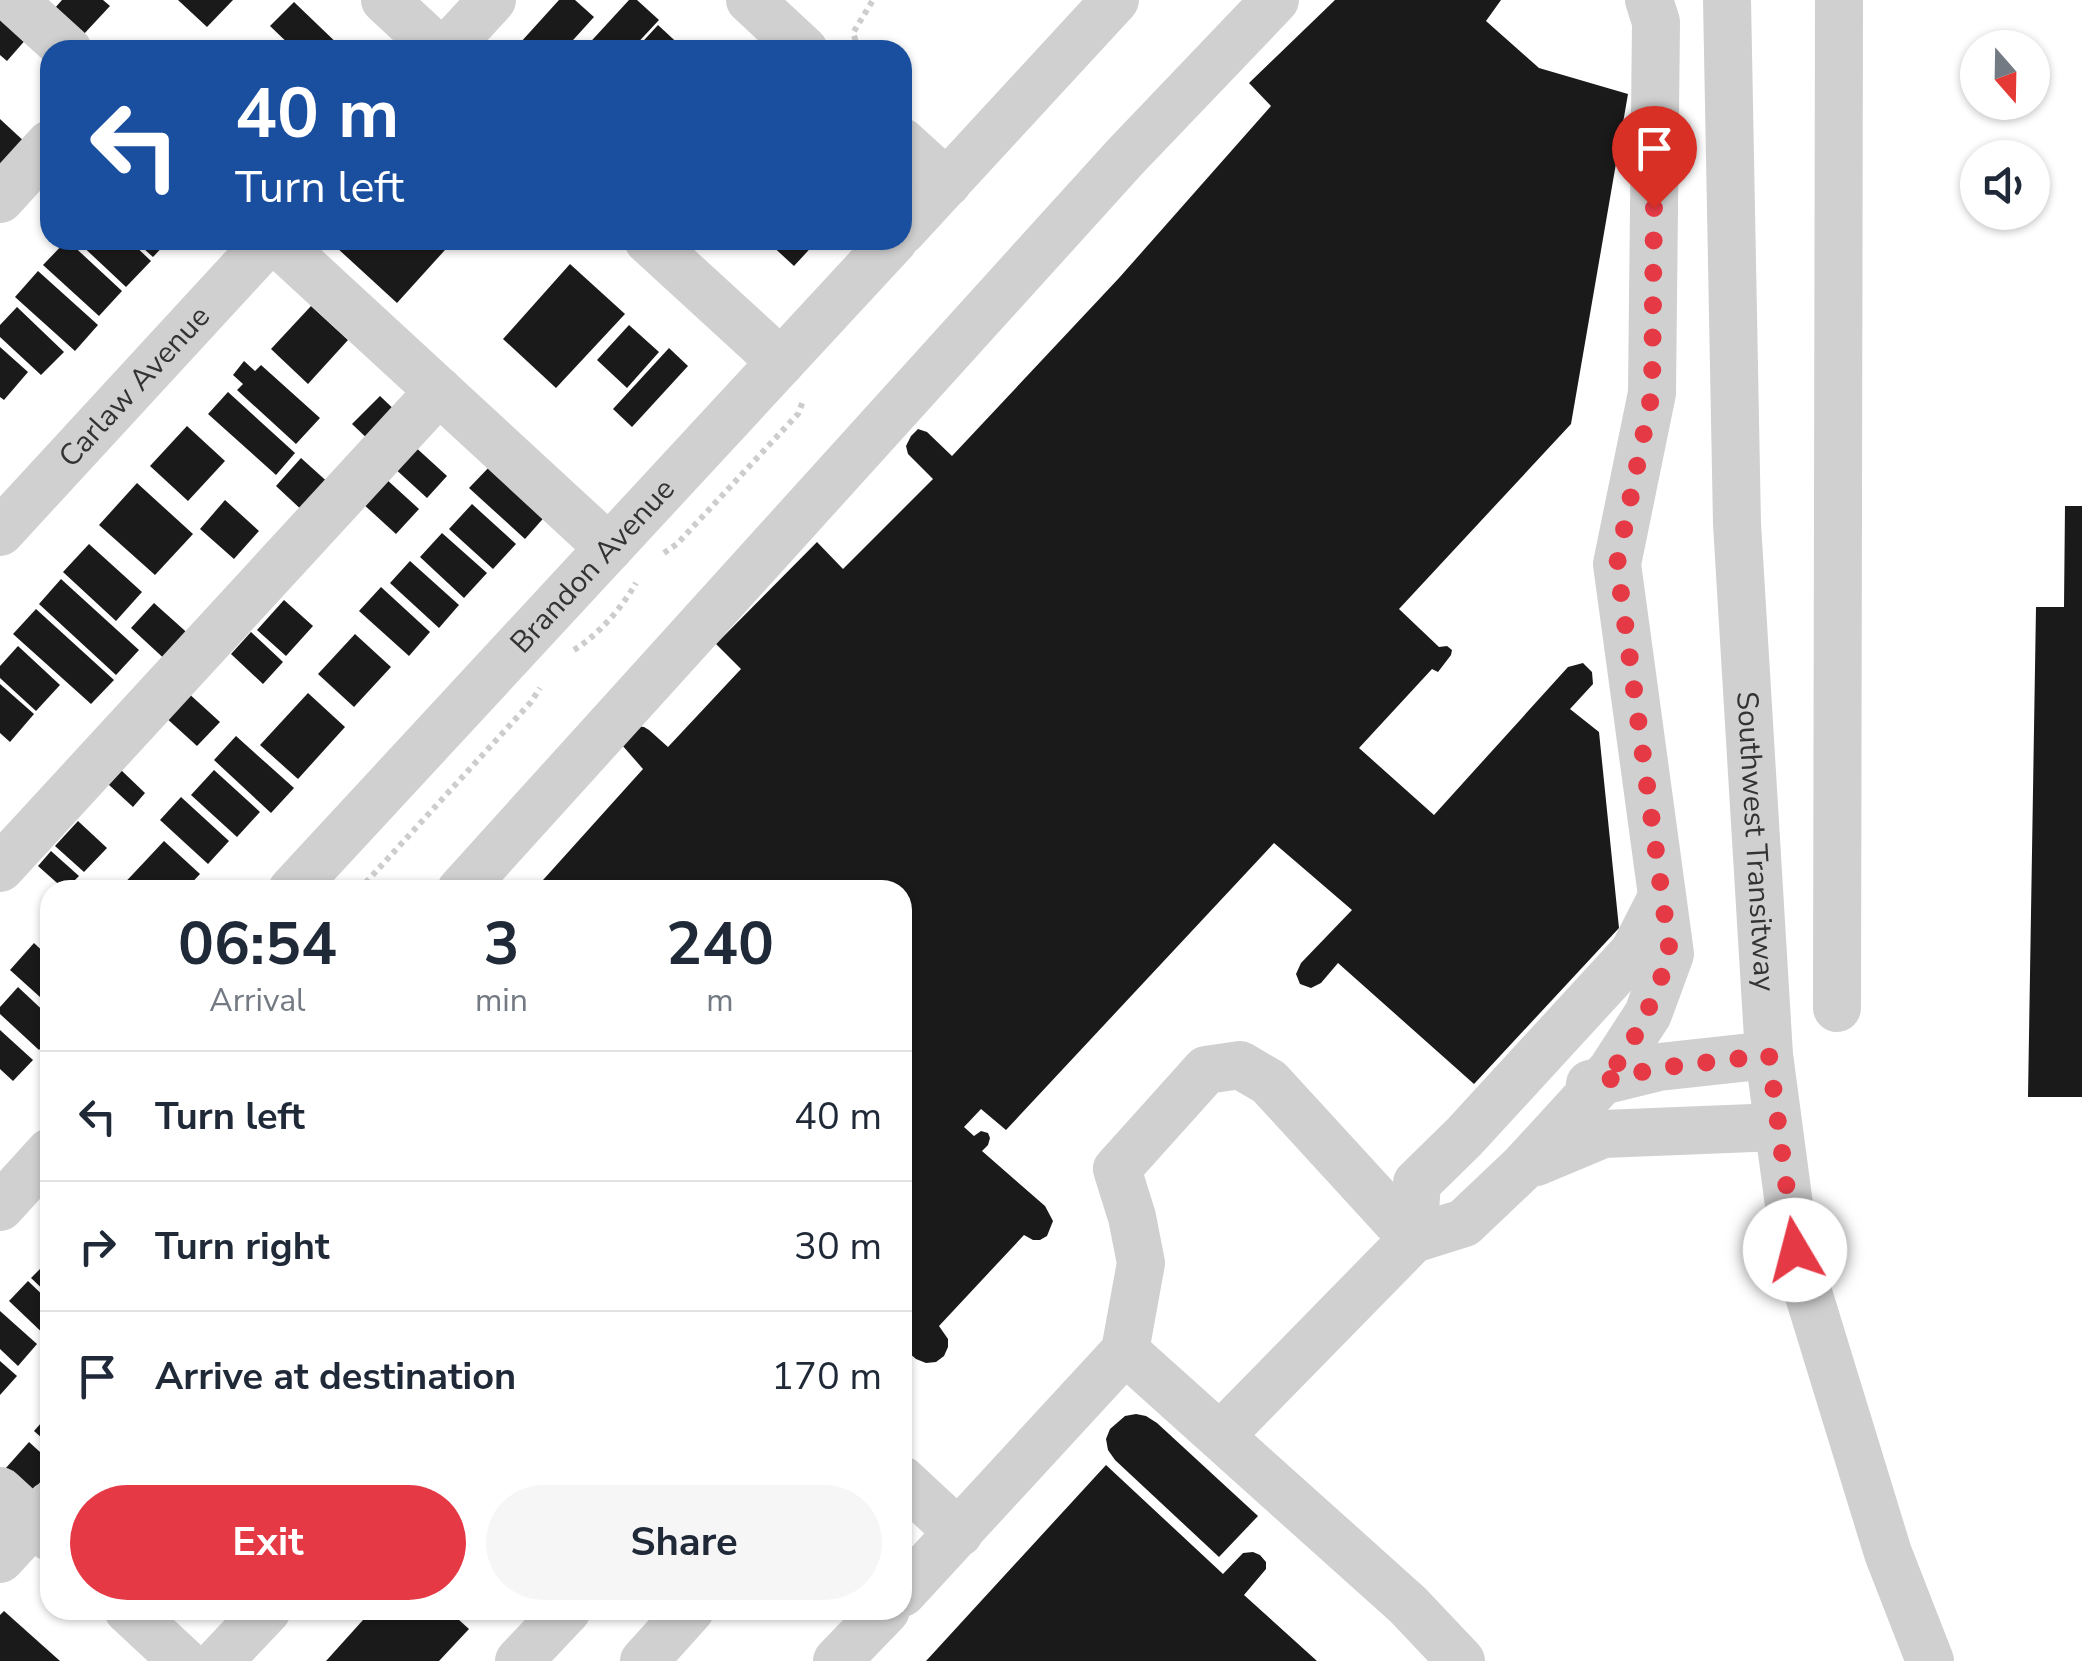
<!DOCTYPE html>
<style>
body{margin:0;font-family:"Nunito Sans",sans-serif;background:#f6f6f7;color:#1f2937;height:100vh;display:flex;flex-direction:column;font-size:38px;white-space:nowrap}
*{box-sizing:border-box;margin:0}
p{font-size:32px;color:#747a83}
.icon{flex:none;width:55px;height:55px;fill:none;stroke:currentColor;stroke-width:2;stroke-linecap:round;stroke-linejoin:round}
.map{position:relative;flex:1;overflow:hidden}
.side{position:absolute;left:40px;top:880px;width:872px;height:740px;display:flex;flex-direction:column;background:#fff;border-radius:30px;box-shadow:0 2px 8px #0004}
.side>*{flex:none}
.guide{position:absolute;left:40px;top:40px;width:872px;height:210px;border-radius:30px;box-shadow:0 2px 8px #0004;background:#1a4fa0;color:#fff;overflow:hidden}
.needle{width:65px;rotate:160deg}
.controls{position:absolute;left:1960px;top:30px;display:grid;gap:20px}
.controls a{display:grid;place-items:center;width:90px;height:90px;border-radius:50%;background:#fff;box-shadow:0 2px 8px #0004;font-size:50px}
.pin{position:absolute;display:grid;place-items:center;width:85px;height:85px;color:#fff;margin:-102px -42px;border-radius:50% 50% 50% 0;rotate:-45deg;box-shadow:0 0 10px #0007}
.pin .icon{rotate:45deg}
.me{position:absolute;width:110px;margin:-55px;rotate:352deg;stroke-linejoin:round;filter:drop-shadow(0 0 8px #0008)}
.turn{display:flex;align-items:center;gap:35px;height:210px;padding:0 30px;font-size:45px}
.turn .icon{width:130px;height:130px;stroke-width:2.5}
.turn b{display:block;font-size:70px;line-height:85px}
.eta{display:flex;justify-content:space-evenly;align-items:center;height:170px;text-align:center}
.eta b{font-size:60px;font-weight:700;line-height:70px}
.action{display:flex;gap:20px;margin-top:auto;padding:20px 30px}
.action a{flex:1;height:115px;border-radius:60px;background:#e63946;color:#fff;font-size:40px;font-weight:700;line-height:115px;text-align:center}
.action a+a{background:#f6f6f7;color:#1f2937}
ul{padding:0;list-style:none}
li{display:flex;align-items:center;gap:30px;height:130px;padding:0 30px;border-top:2px solid #e0e1e3}
li div{flex:1}
li b{display:block;font-size:38px}
li em{font-style:normal}
.map>svg:first-child{display:block}
.building{fill:#1a1a1a}
.lines{fill:none;stroke-linecap:round;stroke-linejoin:round}
.path{stroke:#cdcdcd;stroke-width:6;stroke-dasharray:5 5;stroke-linecap:butt}
.minor{stroke:#d0d0d0;stroke-width:48}
.route{stroke:#e63946;stroke-width:18;stroke-dasharray:0 32.4}
.labels{text-anchor:middle;stroke-width:10;stroke-linejoin:round;paint-order:stroke}
.street-label{font-size:30px;fill:#333;stroke:#fff}
</style>
<div class="map">
<svg width="2082" height="1661" viewBox="0 0 2082 1661">
<rect width="100%" height="100%" fill="#fff"/>
<g class="building">
<polygon points="62,0 103,0 110,6 83,35 54,9"/>
<polygon points="178,0 233,0 207,27"/>
<polygon points="559,0 575,0 594,17 564,50 528,50 520,43"/>
<polygon points="629,0 637,0 659,20 631,50 583,50"/>
<polygon points="1335,0 1501,0 1486,21 1539,68 1628,94 1571,424 1399,609 1439,647 1447,646 1452,650 1451,655 1438,672 1432,669 1359,748 1434,815 1568,667 1583,663 1592,672 1593,684 1570,709 1599,732 1619,928 1474,1084 1338,963 1321,983 1311,988 1300,984 1296,974 1301,963 1352,910 1274,843 1006,1130 981,1109 964,1127 974,1136 981,1131 988,1133 990,1138 988,1145 982,1151 1045,1206 1053,1221 1047,1236 1040,1240 1033,1240 1024,1235 939,1326 948,1339 948,1347 944,1356 936,1362 926,1363 916,1359 902,1347 902,890 534,890 643,769 622,745 636,726 644,727 649,730 668,747 741,669 716,644 817,542 843,569 933,479 908,454 906,446 911,436 918,429 927,432 952,456 1119,278 1271,106 1249,83"/>
<polygon points="294,2 344,50 295,50 270,26"/>
<polygon points="0,12 28,37 7,61 0,55"/>
<polygon points="658,25 685,50 635,50"/>
<polygon points="0,119 27,144 0,174"/>
<polygon points="67,240 122,291 99,316 43,265"/>
<polygon points="76,240 129,240 151,261 126,287"/>
<polygon points="134,240 169,240 153,257"/>
<polygon points="342,240 454,240 397,303 336,247"/>
<polygon points="770,240 818,240 794,266 768,242"/>
<polygon points="570,264 625,314 556,388 503,339"/>
<polygon points="38,271 98,325 75,351 15,297"/>
<polygon points="311,306 348,340 308,384 271,349"/>
<polygon points="17,307 64,352 41,375 0,337 0,325"/>
<polygon points="629,325 659,352 627,388 597,360"/>
<polygon points="0,347 28,372 4,400 0,397"/>
<polygon points="669,348 688,366 632,427 613,409"/>
<polygon points="244,361 255,371 261,365 320,418 296,444 237,390 243,384 233,375"/>
<polygon points="228,392 295,453 276,475 208,414"/>
<polygon points="380,396 400,415 372,443 352,424"/>
<polygon points="187,426 225,461 188,501 150,466"/>
<polygon points="412,444 447,476 427,498 392,466"/>
<polygon points="301,458 332,486 306,514 276,486"/>
<polygon points="493,463 548,513 525,539 469,488"/>
<polygon points="385,478 419,509 396,534 362,503"/>
<polygon points="137,483 193,534 155,575 99,525"/>
<polygon points="225,500 259,531 234,559 200,529"/>
<polygon points="472,504 516,544 493,569 449,529"/>
<polygon points="2065,506 2082,506 2082,1097 2028,1097 2036,607 2064,607"/>
<polygon points="442,533 487,573 464,598 420,557"/>
<polygon points="89,544 142,592 116,621 63,572"/>
<polygon points="410,561 459,605 439,628 390,583"/>
<polygon points="61,579 139,650 116,675 39,604"/>
<polygon points="381,587 430,632 409,656 359,611"/>
<polygon points="284,600 313,626 286,656 257,630"/>
<polygon points="154,603 193,638 170,664 131,628"/>
<polygon points="36,609 114,680 91,704 13,634"/>
<polygon points="251,632 283,662 263,684 231,654"/>
<polygon points="355,634 391,667 354,707 318,674"/>
<polygon points="18,646 60,685 36,711 0,678 0,666"/>
<polygon points="0,684 34,714 10,742 0,733"/>
<polygon points="186,691 220,722 197,746 164,716"/>
<polygon points="308,693 345,727 298,779 260,745"/>
<polygon points="236,736 294,788 271,813 214,760"/>
<polygon points="121,770 145,793 133,807 108,784"/>
<polygon points="214,770 260,812 237,837 191,795"/>
<polygon points="181,797 229,841 208,864 160,820"/>
<polygon points="78,821 107,848 84,872 55,846"/>
<polygon points="164,841 200,874 185,890 118,890"/>
<polygon points="51,851 79,876 65,890 38,866"/>
<polygon points="34,943 50,958 50,1006 10,970"/>
<polygon points="18,987 50,1017 50,1038 39,1050 0,1014 0,1007"/>
<polygon points="0,1030 33,1060 13,1081 0,1069"/>
<polygon points="50,1259 50,1296 31,1278"/>
<polygon points="28,1281 50,1302 50,1340 9,1301"/>
<polygon points="0,1311 37,1344 18,1366 0,1349"/>
<polygon points="0,1361 17,1376 0,1395"/>
<polygon points="50,1413 50,1445 34,1431"/>
<polygon points="1136,1414 1146,1416 1157,1423 1258,1516 1219,1557 1115,1460 1108,1450 1106,1439 1110,1429 1125,1416"/>
<polygon points="29,1442 50,1461 50,1472 31,1492 5,1469"/>
<polygon points="1106,1465 1223,1574 1243,1553 1253,1552 1260,1555 1266,1562 1266,1569 1244,1595 1317,1661 926,1661"/>
<polygon points="372,1610 448,1610 469,1629 439,1661 326,1661"/>
<polygon points="4,1611 60,1661 0,1661 0,1615"/>
</g>
<g class="lines">
<g class="path">
<polyline points="859,50 853,33 873,0"/>
<polyline points="664,553 677,544 783,430 798,414 803,401"/>
<path d="M574,650c25,-16 47,-41 62,-67"/>
<polyline points="359,890 531,702 540,688"/>
</g>
<g class="minor">
<polyline points="13,0 68,50"/>
<polyline points="385,0 439,50"/>
<polyline points="750,0 804,50"/>
<path id="s1" d="M1727,0l10,524 32,531 26,195 93,303 42,108"/>
<polyline points="446,50 492,0"/>
<polyline points="902,142 947,183"/>
<polyline points="0,199 50,144"/>
<polyline points="902,231 1115,0"/>
<polyline points="275,240 609,548"/>
<polyline points="648,240 781,362"/>
<path id="s2" d="M0,532l269,-292"/>
<polyline points="0,868 439,391"/>
<path id="s3" d="M292,890l602,-650"/>
<polyline points="461,890 1125,157 1275,0"/>
<polyline points="1837,1008 1839,0"/>
<polyline points="1590,1084 1659,1067 1769,1055"/>
<polyline points="1536,1162 1603,1134 1778,1127"/>
<polyline points="0,1207 50,1152"/>
<polyline points="1413,1239 1417,1183 1464,1137 1634,952 1661,899"/>
<polyline points="1125,1351 1408,1605 1461,1661"/>
<polyline points="1221,1435 1413,1239 1464,1223 1523,1167 1611,1071 1648,1014 1670,954 1617,564 1652,393 1656,22 1649,0"/>
<polyline points="902,1480 959,1533"/>
<polyline points="0,1491 50,1537"/>
<polyline points="0,1559 50,1505"/>
<polyline points="902,1593 1125,1351 1141,1263 1132,1217 1117,1169 1206,1070 1240,1065 1269,1082 1413,1239"/>
<polyline points="128,1610 183,1661"/>
<polyline points="219,1661 267,1610"/>
<polyline points="519,1661 567,1610"/>
<polyline points="644,1661 690,1610"/>
<polyline points="837,1661 886,1610"/>
</g>
</g>
<g class="lines">
<path class="route" d="M1654,208l-2,185 -35,171 53,390c-17,45 -34,93 -68,127l57,-13 110,-13 26,195"/>
</g>
<g class="labels">
<g class="street-label">
<text dy="10" stroke="none"><textPath href="#s2" startOffset="198">Carlaw Avenue</textPath></text>
<text dy="10" stroke="none"><textPath href="#s3" startOffset="442">Brandon Avenue</textPath></text>
<text dy="10" stroke="none"><textPath href="#s1" startOffset="842">Southwest Transitway</textPath></text>
</g>
</g>
</svg>
<div class="controls">
<a><svg class="needle" viewBox="-14 -14 28 28"><path d="M0-13l5 13h-10z" fill="#e53935"/><path d="M0 13l5-13h-10z" fill="#747a83"/></svg></a>
<a><svg class="icon" aria-label="sound" viewBox="0 0 24 24"><path d="M4 9h4l5-4v14l-5-4H4zM17 9q2 3 0 6"/></svg></a>
</div>
<div class="pin" style="left:1654px;top:208px;background:#d93025"><svg class="icon" aria-label="arrive" viewBox="0 0 24 24"><path d="M6 21V4h12l-3 4 3 4H6"/></svg></div>
<svg class="me" style="left:1795px;top:1250px" viewBox="-20 -20 40 40"><circle r="19" fill="#fff"/><path d="M0-13L10 11 0 6-10 11z" fill="#e63946"/></svg>
<div class="guide">
<div class="turn"><svg class="icon" aria-label="left" viewBox="0 0 24 24"><path d="M17 20v-9H6M10 6l-5 5 5 5"/></svg><div><b>40 m</b>Turn left</div></div>
</div>
<section class="side">
<div class="eta">
<div><b>06:54</b><p>Arrival</p></div>
<div><b>3</b><p>min</p></div>
<div><b>240</b><p>m</p></div>
</div>
<ul>
<li><svg class="icon" aria-label="left" viewBox="0 0 24 24"><path d="M17 20v-9H6M10 6l-5 5 5 5"/></svg><div><b>Turn left</b></div><em>40 m</em></li>
<li><svg class="icon" aria-label="right" viewBox="0 0 24 24"><path d="M7 20v-9h11M14 6l5 5-5 5"/></svg><div><b>Turn right</b></div><em>30 m</em></li>
<li><svg class="icon" aria-label="arrive" viewBox="0 0 24 24"><path d="M6 21V4h12l-3 4 3 4H6"/></svg><div><b>Arrive at destination</b></div><em>170 m</em></li>
</ul>
<div class="action"><a>Exit</a><a>Share</a></div>
</section>
</div>
